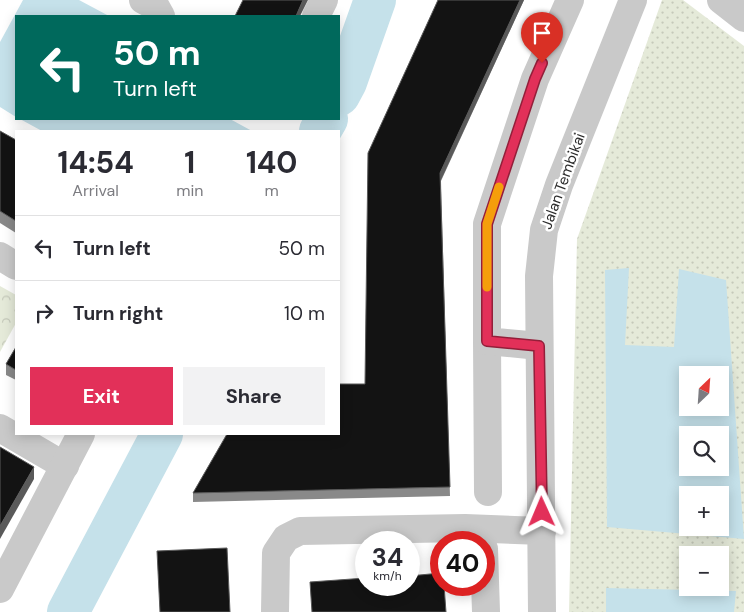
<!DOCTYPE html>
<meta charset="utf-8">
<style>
body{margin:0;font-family:"DM Sans",sans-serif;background:#f2f2f3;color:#2b2b33;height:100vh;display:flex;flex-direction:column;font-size:19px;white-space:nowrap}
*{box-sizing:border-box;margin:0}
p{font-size:16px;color:#7c7c81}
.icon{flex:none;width:28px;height:28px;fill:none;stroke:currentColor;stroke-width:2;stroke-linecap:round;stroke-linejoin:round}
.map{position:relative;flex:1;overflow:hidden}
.drawer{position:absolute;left:15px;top:130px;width:325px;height:305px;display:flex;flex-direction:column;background:#fff;border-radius:0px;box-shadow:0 2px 12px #0003}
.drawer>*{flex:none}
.hud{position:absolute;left:15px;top:15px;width:325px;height:105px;border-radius:0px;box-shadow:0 2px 12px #0003;background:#00695c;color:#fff;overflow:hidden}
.needle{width:32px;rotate:25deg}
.controls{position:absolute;left:679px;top:366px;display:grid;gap:10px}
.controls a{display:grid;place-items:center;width:50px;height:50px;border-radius:0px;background:#fff;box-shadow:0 2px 12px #0003;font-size:25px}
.speed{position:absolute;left:355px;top:531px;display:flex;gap:10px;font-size:25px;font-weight:700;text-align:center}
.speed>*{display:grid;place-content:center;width:65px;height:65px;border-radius:50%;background:#fff;box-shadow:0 2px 12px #0003;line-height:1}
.speed small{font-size:12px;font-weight:400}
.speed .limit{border:8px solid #d22;background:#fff;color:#111}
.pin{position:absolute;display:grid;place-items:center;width:42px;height:42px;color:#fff;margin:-51px -21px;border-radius:50% 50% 50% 0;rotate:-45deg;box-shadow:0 0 5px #0007}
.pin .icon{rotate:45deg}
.me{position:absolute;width:55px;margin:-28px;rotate:359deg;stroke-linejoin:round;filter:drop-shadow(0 0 4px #0008)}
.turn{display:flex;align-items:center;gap:18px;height:105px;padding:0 15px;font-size:22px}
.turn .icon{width:65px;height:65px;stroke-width:2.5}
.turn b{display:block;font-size:35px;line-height:42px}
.eta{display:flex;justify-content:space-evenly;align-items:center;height:85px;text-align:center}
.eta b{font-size:30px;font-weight:700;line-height:35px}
.cta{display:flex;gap:10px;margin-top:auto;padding:10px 15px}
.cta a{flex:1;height:58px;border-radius:0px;background:#e23059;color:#fff;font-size:20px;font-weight:700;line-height:58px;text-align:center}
.cta a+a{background:#f2f2f3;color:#2b2b33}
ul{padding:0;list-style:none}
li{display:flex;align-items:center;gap:15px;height:65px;padding:0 15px;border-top:1px solid #e1e1e2}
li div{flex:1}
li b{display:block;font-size:19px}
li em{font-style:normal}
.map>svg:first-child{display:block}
.grass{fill:url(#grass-dots);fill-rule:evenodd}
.park{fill:url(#park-crowns)}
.water{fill:#c5e1ea;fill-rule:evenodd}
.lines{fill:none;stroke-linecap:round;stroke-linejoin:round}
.river{stroke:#c5e1ea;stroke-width:42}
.minor{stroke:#c9c9c9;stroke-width:28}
.wall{fill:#898989}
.shaded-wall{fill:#5a5a5a}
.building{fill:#131313;stroke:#5a5a5a}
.route-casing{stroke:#931f3a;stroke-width:12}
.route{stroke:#e23059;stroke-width:9}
.slow{stroke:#f59e0b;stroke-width:9}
.labels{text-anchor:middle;stroke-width:5;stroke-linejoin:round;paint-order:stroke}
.street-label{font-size:15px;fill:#2c2c2c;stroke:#fff}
</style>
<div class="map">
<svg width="744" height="612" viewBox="0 0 744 612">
<defs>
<pattern id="grass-dots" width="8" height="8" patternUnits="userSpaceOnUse" patternTransform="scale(1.25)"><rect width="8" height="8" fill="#e5ead9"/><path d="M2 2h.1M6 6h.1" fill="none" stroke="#c5c9ba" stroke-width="1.8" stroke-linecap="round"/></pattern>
<pattern id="park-crowns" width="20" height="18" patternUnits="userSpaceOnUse" patternTransform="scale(1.25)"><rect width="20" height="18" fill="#e5ead9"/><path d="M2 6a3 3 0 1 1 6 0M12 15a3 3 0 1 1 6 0" fill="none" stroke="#c5c9ba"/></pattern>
</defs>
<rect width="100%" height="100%" fill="#fff"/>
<path class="grass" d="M662,0h21l61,46v566h-175l8,-373zM688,375h32v33h-32zM688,435h32v33h-32zM688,495h32v33h-32zM688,555h32v33h-32z"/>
<polygon class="park" points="0,286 16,295 16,323 0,352"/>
<g class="water">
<polygon points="23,0 79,0 109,16 16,16 16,117 0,107 0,42"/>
<polygon points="20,119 230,119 252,131 42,131"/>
<path d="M629,268l-4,77 49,2 5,-78 47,11 18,259 -137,-12 -2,-257zM688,375h32v33h-32zM688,435h32v33h-32zM688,495h32v33h-32z"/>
<polygon points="606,588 736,591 734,612 606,612"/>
</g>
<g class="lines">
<g class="river">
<polyline points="339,95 346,82 375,0"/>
<polyline points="320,131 327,119"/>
<polyline points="68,612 162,434"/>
</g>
<g class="minor">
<polyline points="143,0 156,7 161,16"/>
<polyline points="721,0 744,18"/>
<polyline points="316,16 324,0"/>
<polyline points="0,256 16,266"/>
<polyline points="487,341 488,492"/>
<polyline points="539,346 487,341 487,224 535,79 570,0"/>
<polyline points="0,428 65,466"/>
<polyline points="484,549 486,612"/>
<polyline points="0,589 81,434"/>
<polyline points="275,612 276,553 286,538 300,531 465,528 542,531"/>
<polyline points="542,612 539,276 544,230 559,185 633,0"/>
</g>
</g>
<g class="wall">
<polygon points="438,0 524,0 441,181 450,496 193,502 193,493 365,384"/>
<polygon points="0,131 16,140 16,233 0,223"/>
<polygon points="16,347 16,380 6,375 6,364"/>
</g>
<g class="shaded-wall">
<polygon points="303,0 308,0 300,16 296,16"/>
<polygon points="520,0 524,0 440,182 440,173"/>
<polygon points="34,467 34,479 0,539 0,526"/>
</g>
<g class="building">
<polygon points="243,0 303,0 296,16 235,16"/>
<polygon points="438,0 520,0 440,173 450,487 193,493 227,434 339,434 339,384 365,384 368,153"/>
<polygon points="0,131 16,140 16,221 0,211"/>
<polygon points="16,347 16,370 6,364"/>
<polygon points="0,447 34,467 0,526"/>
<polygon points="227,548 230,612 160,612 157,551"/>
<polygon points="441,573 441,585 444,585 446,612 312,612 310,582 366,578 366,585 409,585 409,576"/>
</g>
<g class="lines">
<g class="route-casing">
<polyline id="route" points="542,512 539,346 487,341 487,224 535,79 542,63"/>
</g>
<use href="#route" class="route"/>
<polyline class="slow" points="487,287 487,224 499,187"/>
</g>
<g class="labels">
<g class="street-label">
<text transform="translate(563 181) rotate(-70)" y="5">Jalan Tembikai</text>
</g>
</g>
</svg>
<div class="controls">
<a><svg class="needle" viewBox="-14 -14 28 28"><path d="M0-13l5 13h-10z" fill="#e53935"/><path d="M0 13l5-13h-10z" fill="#7c7c81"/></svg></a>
<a><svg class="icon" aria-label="search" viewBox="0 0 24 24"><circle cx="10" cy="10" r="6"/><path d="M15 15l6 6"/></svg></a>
<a>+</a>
<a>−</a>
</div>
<div class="speed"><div>34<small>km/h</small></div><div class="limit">40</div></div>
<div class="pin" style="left:542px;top:63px;background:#d93025"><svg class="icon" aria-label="arrive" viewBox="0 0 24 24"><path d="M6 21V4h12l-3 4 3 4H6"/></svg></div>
<svg class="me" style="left:542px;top:512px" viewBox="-20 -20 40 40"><path d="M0-17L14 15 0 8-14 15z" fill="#e23059" stroke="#fff" stroke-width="4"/></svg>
<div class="hud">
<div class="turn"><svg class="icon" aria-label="left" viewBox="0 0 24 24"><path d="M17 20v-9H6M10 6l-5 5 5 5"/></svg><div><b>50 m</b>Turn left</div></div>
</div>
<section class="drawer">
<div class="eta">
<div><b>14:54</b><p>Arrival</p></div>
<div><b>1</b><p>min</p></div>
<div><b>140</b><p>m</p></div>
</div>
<ul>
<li><svg class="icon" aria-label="left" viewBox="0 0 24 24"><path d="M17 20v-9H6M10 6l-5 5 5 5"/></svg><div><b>Turn left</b></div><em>50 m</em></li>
<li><svg class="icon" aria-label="right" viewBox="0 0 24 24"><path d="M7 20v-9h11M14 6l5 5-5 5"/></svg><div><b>Turn right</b></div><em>10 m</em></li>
</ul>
<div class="cta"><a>Exit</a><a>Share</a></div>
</section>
</div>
